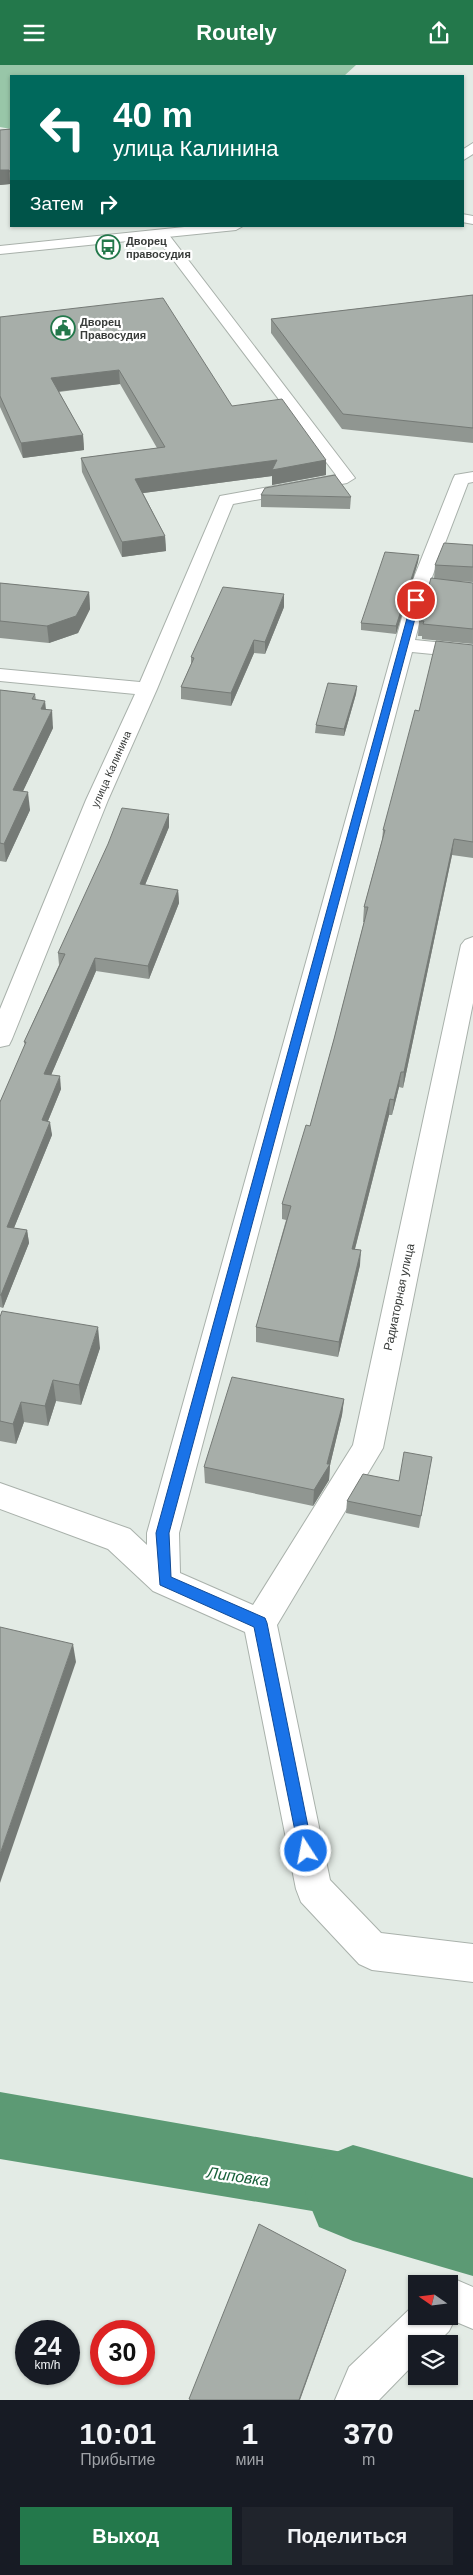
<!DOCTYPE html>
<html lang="ru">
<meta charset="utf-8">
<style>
body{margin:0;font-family:Helvetica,sans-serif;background:#20242c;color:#f1f3f6;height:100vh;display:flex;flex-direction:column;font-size:19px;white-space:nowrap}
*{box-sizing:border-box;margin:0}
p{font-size:16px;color:#9ea1a6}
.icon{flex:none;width:28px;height:28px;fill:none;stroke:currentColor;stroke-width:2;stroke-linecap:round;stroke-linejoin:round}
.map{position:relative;height:2335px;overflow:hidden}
.details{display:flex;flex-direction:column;background:#171b24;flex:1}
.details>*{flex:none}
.hud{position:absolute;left:10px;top:10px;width:454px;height:152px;border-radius:0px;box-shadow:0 1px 4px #0004;background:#00695c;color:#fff;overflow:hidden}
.needle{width:32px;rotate:284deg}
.tools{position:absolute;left:408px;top:2210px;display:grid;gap:10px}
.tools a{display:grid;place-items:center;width:50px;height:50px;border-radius:0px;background:#171b24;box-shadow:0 1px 4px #0004;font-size:25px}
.speed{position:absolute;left:15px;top:2255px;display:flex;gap:10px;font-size:25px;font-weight:700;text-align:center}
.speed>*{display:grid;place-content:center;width:65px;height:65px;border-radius:50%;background:#171b24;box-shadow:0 1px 4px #0004;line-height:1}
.speed small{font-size:12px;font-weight:400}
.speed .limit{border:8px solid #d22;background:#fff;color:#111}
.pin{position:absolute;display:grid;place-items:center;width:42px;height:42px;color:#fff;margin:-21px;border:2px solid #fff;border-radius:50%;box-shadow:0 1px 5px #0007}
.me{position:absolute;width:55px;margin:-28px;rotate:349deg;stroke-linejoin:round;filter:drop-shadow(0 0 4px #0008)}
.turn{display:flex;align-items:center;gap:18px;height:105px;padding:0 20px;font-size:22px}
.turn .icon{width:65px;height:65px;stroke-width:2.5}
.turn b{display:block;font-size:35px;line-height:42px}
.then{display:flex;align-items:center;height:48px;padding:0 20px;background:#0003;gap:10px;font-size:19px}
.eta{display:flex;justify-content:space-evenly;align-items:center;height:85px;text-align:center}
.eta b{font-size:30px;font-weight:700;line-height:35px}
.cta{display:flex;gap:10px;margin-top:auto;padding:10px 20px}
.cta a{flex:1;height:58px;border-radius:0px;background:#23784b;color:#fff;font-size:20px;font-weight:700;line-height:58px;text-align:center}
.cta a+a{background:#20242c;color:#f1f3f6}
header{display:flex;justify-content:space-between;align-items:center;height:65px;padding:0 20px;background:#23784b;color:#fff;font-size:22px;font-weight:700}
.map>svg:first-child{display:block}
.green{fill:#98c6a8}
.water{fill:#5c9a74}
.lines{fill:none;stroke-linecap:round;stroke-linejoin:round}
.river{fill:#5c9a74;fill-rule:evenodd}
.minor-casing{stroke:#a9b1ab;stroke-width:2}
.secondary-casing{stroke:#a9b1ab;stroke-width:2}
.minor{fill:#fff;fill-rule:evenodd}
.secondary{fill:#fff;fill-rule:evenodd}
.wall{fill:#909691}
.shaded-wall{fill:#757a76}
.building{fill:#a7aea9;stroke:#757a76}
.route{fill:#1a73e8;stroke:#114b97}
.labels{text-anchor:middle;stroke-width:4.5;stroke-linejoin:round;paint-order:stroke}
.far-poi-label{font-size:11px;font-weight:bold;fill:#393c3a;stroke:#fff;text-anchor:start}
.far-street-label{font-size:11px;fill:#393c3a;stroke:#fff}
.street-label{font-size:12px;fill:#393c3a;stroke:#fff}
.near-water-label{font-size:16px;font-style:italic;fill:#1a623c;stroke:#fff}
</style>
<header><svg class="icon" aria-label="menu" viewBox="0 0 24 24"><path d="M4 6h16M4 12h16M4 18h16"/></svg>Routely<svg class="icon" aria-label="share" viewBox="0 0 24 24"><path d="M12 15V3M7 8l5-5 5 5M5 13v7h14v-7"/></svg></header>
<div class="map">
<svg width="473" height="2335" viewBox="0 0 473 2335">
<rect width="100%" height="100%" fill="#e3ebe5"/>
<polygon class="green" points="0,0 356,0 344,11 11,11 11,64 0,62"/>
<polygon class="water" points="0,2027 439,2104 438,2167 0,2094"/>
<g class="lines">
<polygon class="river" points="353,2080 473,2113 473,2211 353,2176 319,2162 305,2128 319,2094"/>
<g class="minor-casing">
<g id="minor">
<polygon points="161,165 166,166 355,413 347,418 233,439 157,624 108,735 12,974 9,980 0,982 0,944 86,735 135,629 0,616 0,604 140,617 220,431 336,410 156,172 154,169 156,166"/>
<polygon points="473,407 473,417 468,418 429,520 415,575 473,581 473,593 412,587 179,1468 180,1508 253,1540 353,1380 461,880 465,875 473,872 473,938 383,1383 277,1560 330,1815 381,1868 473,1879 473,1917 372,1905 359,1899 301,1837 296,1824 245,1567 153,1526 108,1484 0,1444 0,1418 130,1464 147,1480 147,1468 411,520 453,414 455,410"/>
<polygon points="452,2213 473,2222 473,2264 454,2256 449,2266 436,2279 416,2279 416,2297 379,2335 335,2335 349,2302 416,2238 416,2251 449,2251 449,2219 438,2219"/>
</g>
</g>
<g class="secondary-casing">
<g id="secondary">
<polygon points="473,78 473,89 462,96 462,85"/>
<polygon points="462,149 473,151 473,159 462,157"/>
<polygon points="194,161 243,161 236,165 0,189 0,181"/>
</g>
</g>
<use href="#minor" class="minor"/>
<use href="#secondary" class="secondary"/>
</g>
<g class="wall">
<polygon points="11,64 11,121 10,119 0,120 0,65"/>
<polygon points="473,230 473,378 342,364 271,268 271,254"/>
<polygon points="0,252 232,341 326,410 272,420 272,411 143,428 165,471 166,486 122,492 82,407 81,393 157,383 120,319 59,327 83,370 84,385 23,393 0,342"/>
<polygon points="261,430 351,432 350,444 261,442"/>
<polygon points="473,480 473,517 451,516 473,518 473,579 422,574 422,571 418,571 419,556 434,514 435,500"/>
<polygon points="419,490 418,497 396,569 361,565 361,558"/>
<polygon points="0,518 89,527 90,544 78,568 49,578 0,573"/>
<polygon points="284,542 265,589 254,588 231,641 181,634 181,622 191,599 191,592"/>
<polygon points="473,580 473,793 452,790 403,1023 399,1022 392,1050 389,1050 355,1184 360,1200 338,1292 256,1277 256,1262 286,1155 282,1154 282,1139 310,1061 334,974 364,857 363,857 364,842 382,775 383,765 419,646"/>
<polygon points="357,621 356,629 344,671 315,668 316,660"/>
<polygon points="0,625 35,629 36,635 46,645 53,663 23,726 30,745 6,797 0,796"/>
<polygon points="169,749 169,762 145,820 178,825 179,838 149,914 96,906 51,1010 61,1024 48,1056 52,1070 14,1163 27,1165 29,1178 3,1243 0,1242 0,1037 25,980 24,977 59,900 58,888"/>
<polygon points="0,1252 100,1283 81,1340 56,1336 48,1361 24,1357 16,1379 0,1376"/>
<polygon points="344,1334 342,1350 330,1400 329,1415 313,1441 205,1418 204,1402"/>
<polygon points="430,1405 419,1463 346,1448 347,1436 399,1416"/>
</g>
<g class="shaded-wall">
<polygon points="0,105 9,105 10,119 0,120"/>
<polygon points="119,305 120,319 53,327 51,313"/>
<polygon points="83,370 84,385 23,393 21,378"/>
<polygon points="277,395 326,395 326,410 272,420 272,411 136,429 135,414"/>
<polygon points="165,471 166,486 122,492 122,477"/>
<polygon points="419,490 418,497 396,569 396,561"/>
<polygon points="89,527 90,544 78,568 49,578 47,561"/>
<polygon points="284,529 284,542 265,589 265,577"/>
<polygon points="254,575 254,588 231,641 231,628"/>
<polygon points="357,621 356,629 344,671 344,664"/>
<polygon points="45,636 47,653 41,644"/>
<polygon points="52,645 53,663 15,743 13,725"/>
<polygon points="28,727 30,745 6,797 4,779"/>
<polygon points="169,749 169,762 140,832 140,819"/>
<polygon points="454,774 452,790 403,1023 404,1007"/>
<polygon points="178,825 179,838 149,914 148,901"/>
<polygon points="95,893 96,906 46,1022 44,1009"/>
<polygon points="401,1007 399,1022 392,1050 394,1035"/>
<polygon points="60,1011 61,1024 43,1068 42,1055"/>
<polygon points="390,1034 389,1050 351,1199 352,1184"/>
<polygon points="50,1057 52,1070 9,1175 7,1162"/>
<polygon points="27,1165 29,1178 3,1243 1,1230"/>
<polygon points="361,1185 360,1200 338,1292 339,1277"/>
<polygon points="98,1262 100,1283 81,1340 79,1320"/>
<polygon points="53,1315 56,1336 48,1361 45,1341"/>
<polygon points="344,1334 342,1350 330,1400 329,1415 313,1441 314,1425 327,1399"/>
<polygon points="21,1337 24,1357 16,1379 13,1359"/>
<polygon points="73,1579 76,1597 0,1818 0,1789"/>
<polygon points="346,2205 344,2212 300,2335 299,2335"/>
</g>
<g class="building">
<polygon points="11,64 11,109 9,105 0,105 0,65"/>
<polygon points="473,230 473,363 343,349 271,254"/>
<polygon points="163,233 232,341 282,334 326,395 272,405 277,395 135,414 165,471 122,477 81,393 165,382 119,305 51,313 83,370 21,378 0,331 0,252"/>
<polygon points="335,410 351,432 261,430 265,423"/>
<polygon points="444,478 473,480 473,502 435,500"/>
<polygon points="385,487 419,490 396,561 361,558"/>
<polygon points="431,513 473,518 473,564 423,559 424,556 419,556"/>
<polygon points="0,518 89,527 76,551 47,561 0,556"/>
<polygon points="223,522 284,529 265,577 254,575 231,628 181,622 194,593 191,592"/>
<polygon points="436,576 473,580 473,777 454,774 404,1007 401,1007 394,1035 390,1034 352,1184 361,1185 339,1277 256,1262 291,1141 282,1139 306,1060 310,1061 334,974 368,842 364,842 385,765 383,765 415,645 419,646"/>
<polygon points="328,618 357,621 344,664 316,660"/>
<polygon points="0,625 35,629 32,634 45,636 41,644 52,645 13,725 28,727 4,779 0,778"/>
<polygon points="122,743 169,749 140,819 178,825 148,901 95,893 44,1009 60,1011 42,1055 50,1057 7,1162 27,1165 1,1230 0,1230 0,1037 26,977 24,977 65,889 58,888 108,779"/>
<polygon points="2,1246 98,1262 79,1320 53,1315 45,1341 21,1337 13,1359 0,1356 0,1252"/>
<polygon points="232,1312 344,1334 327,1399 330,1399 314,1425 204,1402"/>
<polygon points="404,1387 432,1392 421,1451 347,1436 363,1409 399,1416"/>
<polygon points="0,1562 73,1579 0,1789"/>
<polygon points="259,2159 346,2205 299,2335 191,2335 189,2334"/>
</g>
<polygon class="route" points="416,532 420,535 169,1468 171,1512 265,1553 267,1558 313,1786 311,1792 306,1794 301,1792 299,1786 254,1562 160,1520 156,1468 412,535"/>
<defs>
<g id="bus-ring" transform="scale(1.25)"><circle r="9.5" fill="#fff" stroke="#23784b" stroke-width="1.5"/><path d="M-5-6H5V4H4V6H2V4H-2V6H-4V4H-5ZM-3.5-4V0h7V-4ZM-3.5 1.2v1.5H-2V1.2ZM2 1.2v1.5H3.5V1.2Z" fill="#23784b"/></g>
<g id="civic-ring" transform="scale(1.25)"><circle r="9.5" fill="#fff" stroke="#23784b" stroke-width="1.5"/><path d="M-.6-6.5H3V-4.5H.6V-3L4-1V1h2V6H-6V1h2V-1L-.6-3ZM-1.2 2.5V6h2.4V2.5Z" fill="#23784b"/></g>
</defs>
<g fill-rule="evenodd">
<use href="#bus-ring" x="108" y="182"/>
<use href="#civic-ring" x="63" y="263"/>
</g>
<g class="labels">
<g class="far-poi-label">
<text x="126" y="180">Дворец<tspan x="126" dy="13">правосудия</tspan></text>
<text x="80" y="261">Дворец<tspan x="80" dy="13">Правосудия</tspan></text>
</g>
<g class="far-street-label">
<text transform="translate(111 704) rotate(-66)" y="4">улица Калинина</text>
</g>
<g class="street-label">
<text transform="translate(399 1232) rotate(-78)" y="4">Радиаторная улица</text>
</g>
<g class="near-water-label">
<text transform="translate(238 2111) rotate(8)" y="6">Липовка</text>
</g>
</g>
</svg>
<div class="tools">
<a><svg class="needle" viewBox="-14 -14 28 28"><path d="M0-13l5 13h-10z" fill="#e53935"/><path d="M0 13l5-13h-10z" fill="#9ea1a6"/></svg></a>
<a><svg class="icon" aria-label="layers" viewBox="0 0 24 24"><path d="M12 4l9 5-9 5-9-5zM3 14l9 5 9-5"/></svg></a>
</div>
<div class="speed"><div>24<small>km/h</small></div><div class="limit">30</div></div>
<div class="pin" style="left:416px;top:535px;background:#d93025"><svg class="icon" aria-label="arrive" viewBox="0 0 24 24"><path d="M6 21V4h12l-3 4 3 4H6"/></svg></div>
<svg class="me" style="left:306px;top:1786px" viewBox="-20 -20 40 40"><circle r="17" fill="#1a73e8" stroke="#fff" stroke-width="3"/><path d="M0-11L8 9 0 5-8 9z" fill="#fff"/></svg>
<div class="hud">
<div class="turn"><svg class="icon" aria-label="left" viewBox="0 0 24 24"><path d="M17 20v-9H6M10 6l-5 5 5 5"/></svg><div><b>40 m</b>улица Калинина</div></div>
<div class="then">Затем<svg class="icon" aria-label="right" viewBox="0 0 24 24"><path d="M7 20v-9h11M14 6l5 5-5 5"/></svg></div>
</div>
</div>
<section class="details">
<div class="eta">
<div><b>10:01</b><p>Прибытие</p></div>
<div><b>1</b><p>мин</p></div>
<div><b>370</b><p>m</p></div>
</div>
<div class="cta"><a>Выход</a><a>Поделиться</a></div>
</section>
